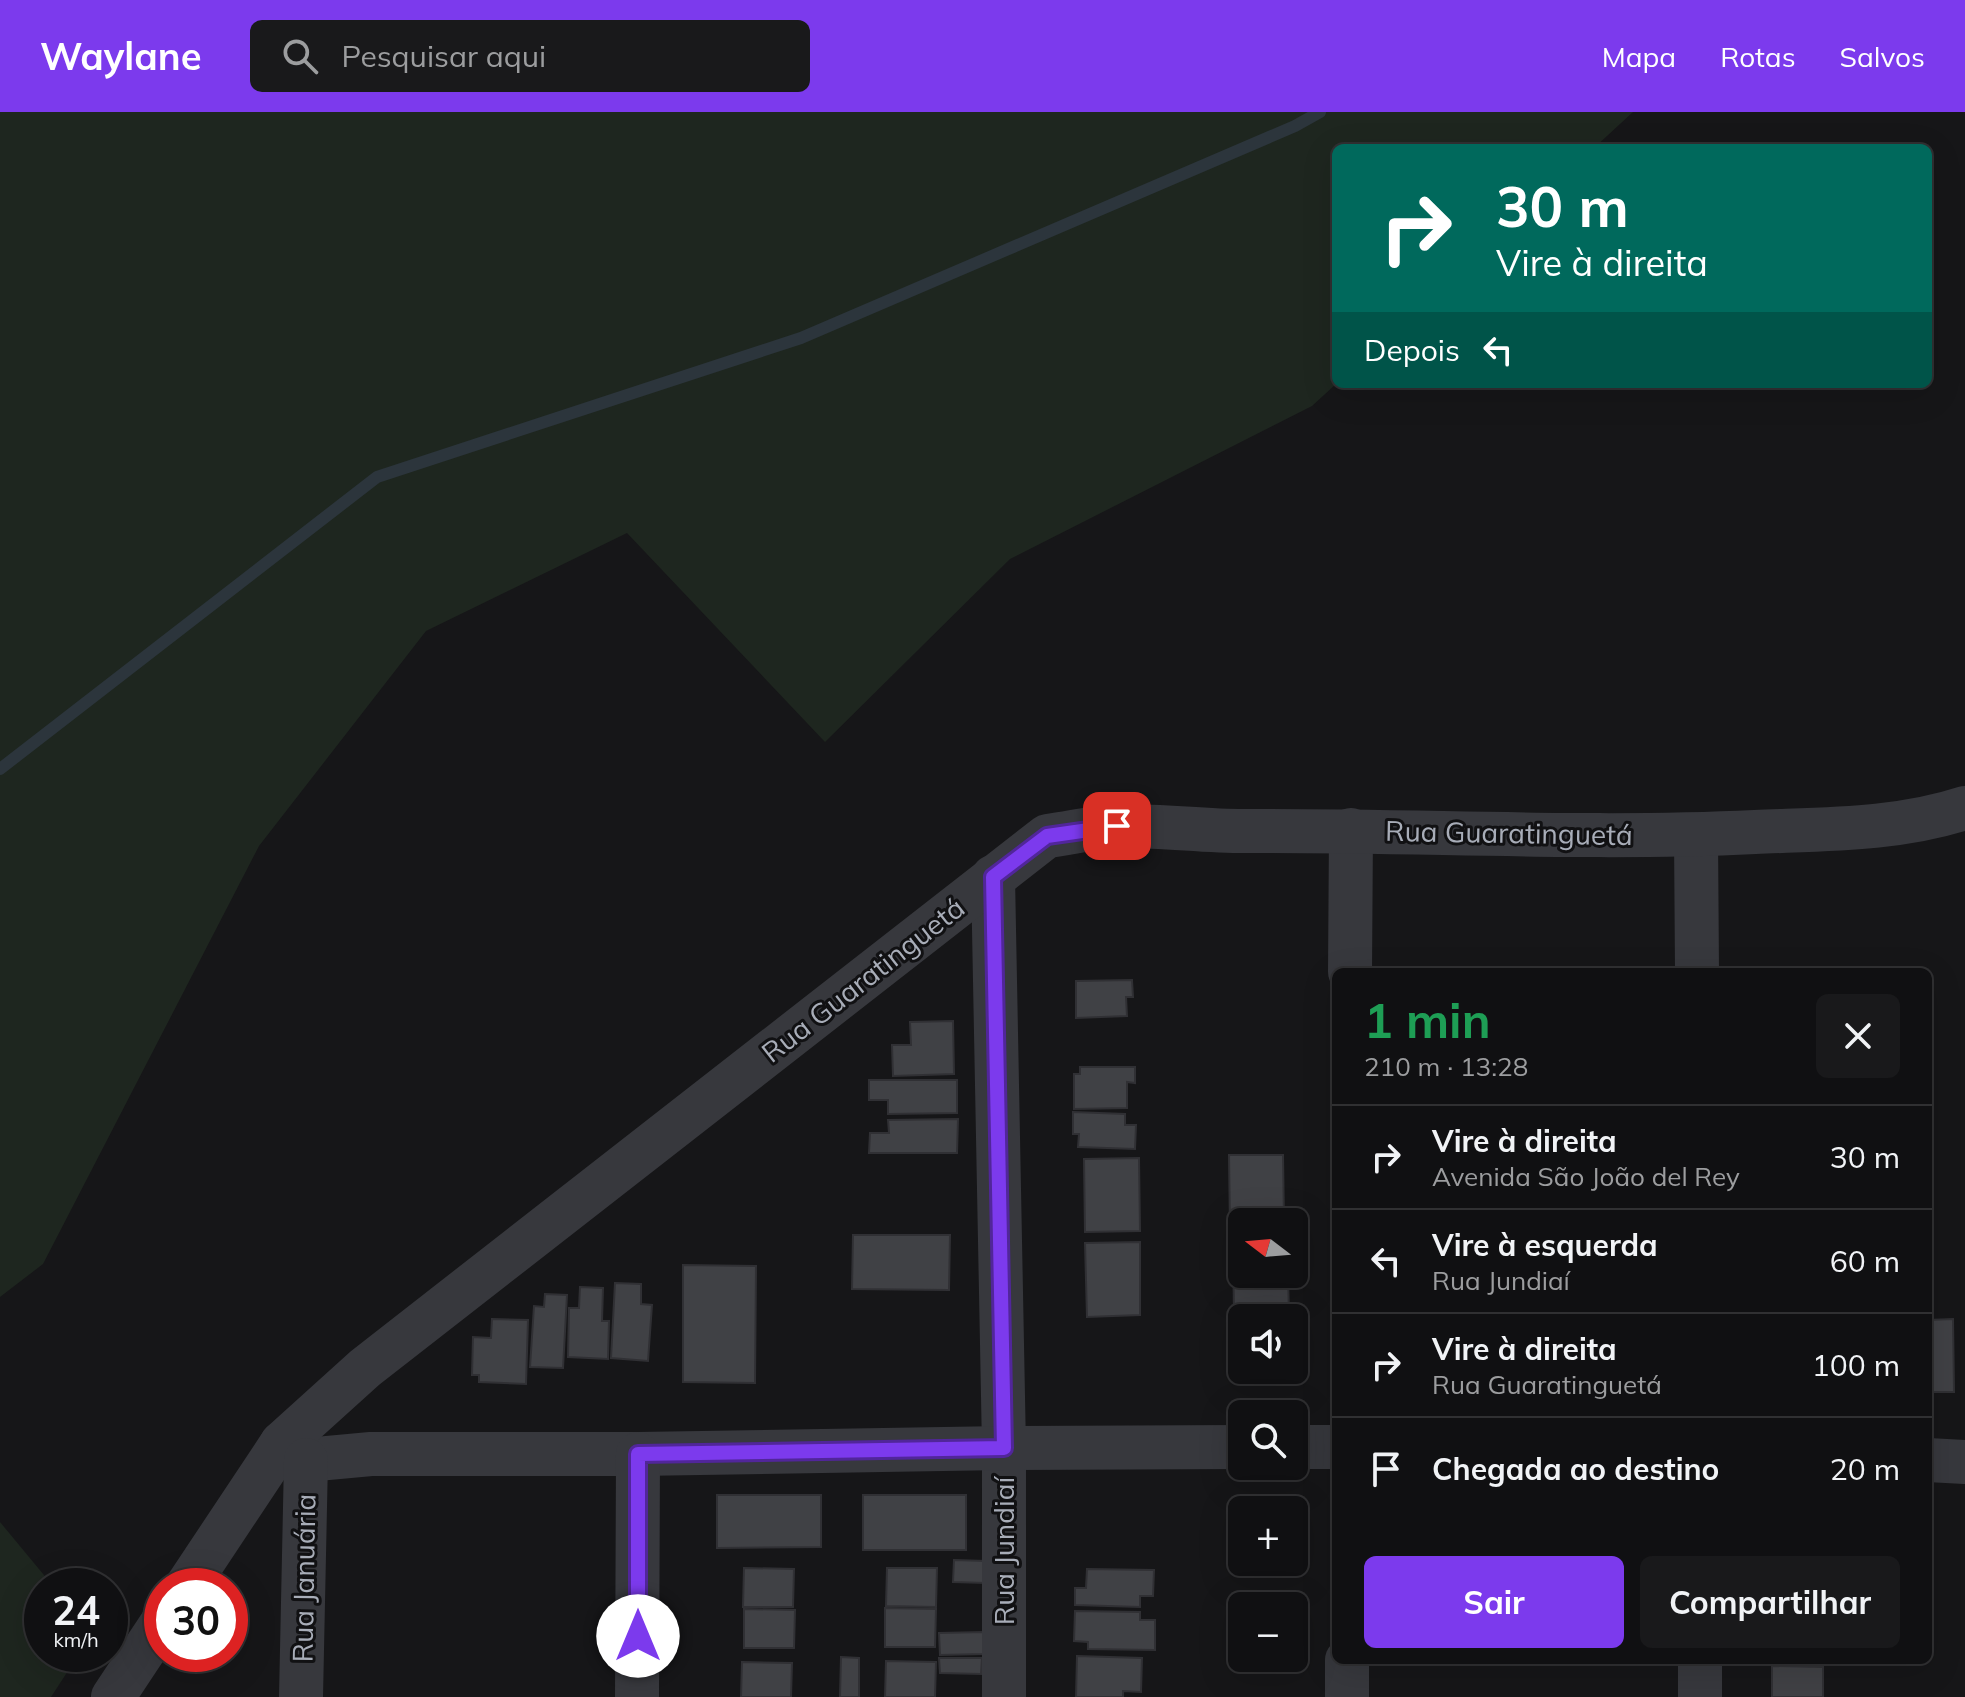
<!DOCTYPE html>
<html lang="pt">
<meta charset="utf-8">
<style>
body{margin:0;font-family:Mulish,sans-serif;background:#19191b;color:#f1f3f6;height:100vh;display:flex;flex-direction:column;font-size:30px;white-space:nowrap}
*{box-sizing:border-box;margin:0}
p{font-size:26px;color:#9c9d9f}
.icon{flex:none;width:44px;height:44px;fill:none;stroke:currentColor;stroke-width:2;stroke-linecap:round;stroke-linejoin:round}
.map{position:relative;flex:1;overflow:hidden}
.sheet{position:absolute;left:1332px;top:856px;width:600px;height:696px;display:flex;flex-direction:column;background:#101012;border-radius:12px;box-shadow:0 8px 32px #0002,0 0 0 2px #303032}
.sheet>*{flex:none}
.banner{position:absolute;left:1332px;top:32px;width:600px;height:244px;border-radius:12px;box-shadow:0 8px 32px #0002,0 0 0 2px #303032;background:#00695c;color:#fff;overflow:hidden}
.needle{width:52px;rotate:286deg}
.buttons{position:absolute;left:1228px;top:1096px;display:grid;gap:16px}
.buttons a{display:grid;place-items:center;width:80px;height:80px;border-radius:12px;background:#101012;box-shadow:0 8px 32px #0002,0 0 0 2px #303032;font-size:40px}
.speed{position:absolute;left:24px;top:1456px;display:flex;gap:16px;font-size:40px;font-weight:700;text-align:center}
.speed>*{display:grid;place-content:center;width:104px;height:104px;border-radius:50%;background:#101012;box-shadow:0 8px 32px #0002,0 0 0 2px #303032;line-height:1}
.speed small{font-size:20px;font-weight:400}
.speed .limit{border:12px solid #d22;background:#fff;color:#111}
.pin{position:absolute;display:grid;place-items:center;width:68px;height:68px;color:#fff;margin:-34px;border-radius:16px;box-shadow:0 4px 12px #0006}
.me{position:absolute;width:88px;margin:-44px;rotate:0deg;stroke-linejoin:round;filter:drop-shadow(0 0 6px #0008)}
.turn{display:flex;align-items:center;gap:28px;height:168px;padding:0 32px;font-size:36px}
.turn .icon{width:104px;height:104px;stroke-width:2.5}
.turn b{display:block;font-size:56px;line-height:68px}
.then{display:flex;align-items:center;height:76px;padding:0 32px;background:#0003;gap:16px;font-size:30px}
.round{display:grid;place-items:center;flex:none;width:84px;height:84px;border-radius:12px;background:#19191b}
.overview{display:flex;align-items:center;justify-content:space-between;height:136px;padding:0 32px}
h1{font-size:48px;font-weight:700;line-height:60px;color:#1e9e55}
.cta{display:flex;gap:16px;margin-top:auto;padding:16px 32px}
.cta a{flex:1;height:92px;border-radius:12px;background:#7c3aed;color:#fff;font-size:32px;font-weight:700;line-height:92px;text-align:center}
.cta a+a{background:#19191b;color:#f1f3f6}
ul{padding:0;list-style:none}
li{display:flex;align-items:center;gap:24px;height:104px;padding:0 32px;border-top:2px solid #303032}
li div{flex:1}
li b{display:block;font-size:30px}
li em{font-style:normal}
header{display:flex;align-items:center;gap:48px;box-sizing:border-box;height:112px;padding:0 40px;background:#7c3aed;color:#fff}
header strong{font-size:38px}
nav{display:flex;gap:44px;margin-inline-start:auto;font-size:28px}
.search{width:560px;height:72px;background:#19191b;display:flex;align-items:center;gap:20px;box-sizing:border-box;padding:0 28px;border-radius:12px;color:#9c9d9f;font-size:30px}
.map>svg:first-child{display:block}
.green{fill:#1e261f}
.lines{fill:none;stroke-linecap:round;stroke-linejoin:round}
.stream{stroke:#2c353c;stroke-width:12}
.building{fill:#404145;stroke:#303034;stroke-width:2}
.street{stroke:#37383d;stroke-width:44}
.route-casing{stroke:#51269a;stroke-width:20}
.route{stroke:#7c3aed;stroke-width:14}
.labels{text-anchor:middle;stroke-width:6;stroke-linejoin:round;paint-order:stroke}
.street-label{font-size:28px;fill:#a8adb8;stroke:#111113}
</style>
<header>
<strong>Waylane</strong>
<div class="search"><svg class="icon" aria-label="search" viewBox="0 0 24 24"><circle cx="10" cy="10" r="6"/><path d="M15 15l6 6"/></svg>Pesquisar aqui</div>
<nav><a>Mapa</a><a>Rotas</a><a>Salvos</a></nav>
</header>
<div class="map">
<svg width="1965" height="1585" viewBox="0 0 1965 1585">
<rect width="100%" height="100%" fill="#161618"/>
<g class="green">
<polygon points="0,0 1633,0 1594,36 1336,36 1336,272 1312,294 1010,447 825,630 627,421 426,519 259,734 43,1152 0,1185"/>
<polygon points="0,1410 53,1474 42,1474 42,1542 79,1542 51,1585 0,1585"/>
</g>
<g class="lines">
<polyline class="stream" points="0,657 377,365 801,226 1295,14 1320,0"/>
</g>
<g class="building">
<polygon points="1132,868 1133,885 1126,885 1127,904 1076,906 1076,869"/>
<polygon points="953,909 954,962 893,964 892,933 911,933 910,910"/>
<polygon points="1080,955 1135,955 1135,971 1127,970 1127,996 1074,997 1074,962 1080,962"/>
<polygon points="869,968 957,968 957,1001 888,1002 888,988 869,988"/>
<polygon points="1073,1000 1125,1002 1125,1013 1136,1013 1135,1037 1078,1035 1079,1022 1073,1022"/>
<polygon points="958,1007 957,1041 869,1041 870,1021 889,1021 888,1008"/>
<polygon points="1229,1043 1283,1043 1284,1110 1242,1110 1242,1116 1230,1116"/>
<polygon points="1139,1046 1140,1119 1085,1120 1084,1047"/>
<polygon points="853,1123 950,1123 949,1178 852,1177"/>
<polygon points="1140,1130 1140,1203 1087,1205 1085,1131"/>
<polygon points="1233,1131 1242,1131 1242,1162 1288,1162 1289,1204 1234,1204"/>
<polygon points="683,1153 756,1154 755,1271 683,1270"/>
<polygon points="615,1171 641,1172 641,1192 652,1193 648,1249 611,1246"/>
<polygon points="580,1175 603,1176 602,1209 609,1209 608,1247 568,1245 569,1196 579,1196"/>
<polygon points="545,1182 567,1183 563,1256 530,1255 534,1194 544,1195"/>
<polygon points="492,1207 528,1208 526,1272 479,1270 479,1263 472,1263 473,1225 491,1226"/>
<polygon points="1953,1207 1954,1280 1928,1280 1928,1208"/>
<polygon points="717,1383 821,1383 821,1435 717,1436"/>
<rect x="863" y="1383" width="103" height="55"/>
<polygon points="954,1448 986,1449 986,1471 953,1470"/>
<polygon points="744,1456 794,1457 793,1495 743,1495"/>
<polygon points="887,1456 937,1456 936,1495 886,1494"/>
<polygon points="1087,1457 1154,1458 1153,1484 1140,1484 1140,1495 1075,1493 1075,1476 1086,1476"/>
<polygon points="885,1496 936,1497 935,1535 885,1535"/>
<polygon points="744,1497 795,1498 794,1536 744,1536"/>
<polygon points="1075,1499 1140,1500 1140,1508 1155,1508 1155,1538 1088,1537 1088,1530 1074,1529"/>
<polygon points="984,1520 984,1542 940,1543 939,1521"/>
<polygon points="1077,1544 1142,1546 1141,1580 1123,1579 1123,1585 1076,1585"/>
<polygon points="841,1545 859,1546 859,1585 840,1585"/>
<polygon points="939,1546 982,1546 981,1562 940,1561"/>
<polygon points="886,1549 936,1550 935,1585 885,1585"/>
<polygon points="742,1550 792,1551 791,1585 741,1585"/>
<polygon points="1772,1554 1823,1555 1823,1585 1772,1585"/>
</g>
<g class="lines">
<g class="street">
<polyline points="1696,723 1697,860"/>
<polyline points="993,765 1004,1336 1004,1585"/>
<polyline points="1350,860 1351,718"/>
<polyline points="282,1331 306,1348 371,1342 638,1342 1004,1336 1242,1335"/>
<polyline points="1294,1335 1336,1335"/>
<polyline points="1928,1348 1965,1350"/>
<path d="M187,1474l95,-143 83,-75 682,-532c24,-3 48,-9 72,-10 44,-1 89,6 133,5 168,-1 336,9 503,1 71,-3 143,-2 210,-24"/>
<polyline points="1347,1548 1347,1585"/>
<polyline points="113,1585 162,1511"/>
<polyline points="301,1585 306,1348"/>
<polyline points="637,1585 638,1342"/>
<polyline points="1700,1585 1700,1548"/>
</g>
</g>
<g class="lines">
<g class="route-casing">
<polyline id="route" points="638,1524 638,1342 1004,1336 993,765 1047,724 1117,714"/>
</g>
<use href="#route" class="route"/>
</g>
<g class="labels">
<g class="street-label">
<text transform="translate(1509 721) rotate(1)" y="10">Rua Guaratinguetá</text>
<text transform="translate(863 868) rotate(-38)" y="10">Rua Guaratinguetá</text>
<text transform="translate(1004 1439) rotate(-90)" y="10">Rua Jundiaí</text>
<text transform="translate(304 1466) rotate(-89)" y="10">Rua Januária</text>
</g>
</g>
</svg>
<div class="buttons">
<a><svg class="needle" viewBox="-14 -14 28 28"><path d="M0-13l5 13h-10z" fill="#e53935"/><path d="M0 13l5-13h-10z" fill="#9c9d9f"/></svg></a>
<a><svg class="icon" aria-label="sound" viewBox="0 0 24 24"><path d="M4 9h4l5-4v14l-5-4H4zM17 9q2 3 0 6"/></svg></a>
<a><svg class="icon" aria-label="search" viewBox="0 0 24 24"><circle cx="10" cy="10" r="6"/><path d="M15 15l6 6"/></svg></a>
<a>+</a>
<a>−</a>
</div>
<div class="speed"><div>24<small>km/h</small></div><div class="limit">30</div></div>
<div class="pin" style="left:1117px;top:714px;background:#d93025"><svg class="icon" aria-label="arrive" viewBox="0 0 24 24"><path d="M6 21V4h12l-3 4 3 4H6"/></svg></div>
<svg class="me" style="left:638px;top:1524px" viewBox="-20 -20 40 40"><circle r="19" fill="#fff"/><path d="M0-13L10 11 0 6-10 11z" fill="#7c3aed"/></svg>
<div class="banner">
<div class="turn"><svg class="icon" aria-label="right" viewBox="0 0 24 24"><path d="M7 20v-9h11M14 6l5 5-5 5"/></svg><div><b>30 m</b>Vire à direita</div></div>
<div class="then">Depois<svg class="icon" aria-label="left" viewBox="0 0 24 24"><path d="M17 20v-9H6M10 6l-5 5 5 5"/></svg></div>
</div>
<section class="sheet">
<div class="overview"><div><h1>1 min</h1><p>210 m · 13:28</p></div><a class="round"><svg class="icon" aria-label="close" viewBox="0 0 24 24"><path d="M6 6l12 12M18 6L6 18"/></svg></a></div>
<ul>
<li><svg class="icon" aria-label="right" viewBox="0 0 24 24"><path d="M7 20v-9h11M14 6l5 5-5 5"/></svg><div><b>Vire à direita</b><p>Avenida São João del Rey</p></div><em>30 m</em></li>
<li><svg class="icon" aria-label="left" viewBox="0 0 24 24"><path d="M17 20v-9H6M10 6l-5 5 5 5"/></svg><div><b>Vire à esquerda</b><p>Rua Jundiaí</p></div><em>60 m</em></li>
<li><svg class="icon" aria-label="right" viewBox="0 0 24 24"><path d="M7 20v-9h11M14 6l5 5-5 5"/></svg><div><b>Vire à direita</b><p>Rua Guaratinguetá</p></div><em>100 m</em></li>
<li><svg class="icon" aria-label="arrive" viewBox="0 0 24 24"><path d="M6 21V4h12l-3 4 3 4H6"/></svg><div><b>Chegada ao destino</b></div><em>20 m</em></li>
</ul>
<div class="cta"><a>Sair</a><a>Compartilhar</a></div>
</section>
</div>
